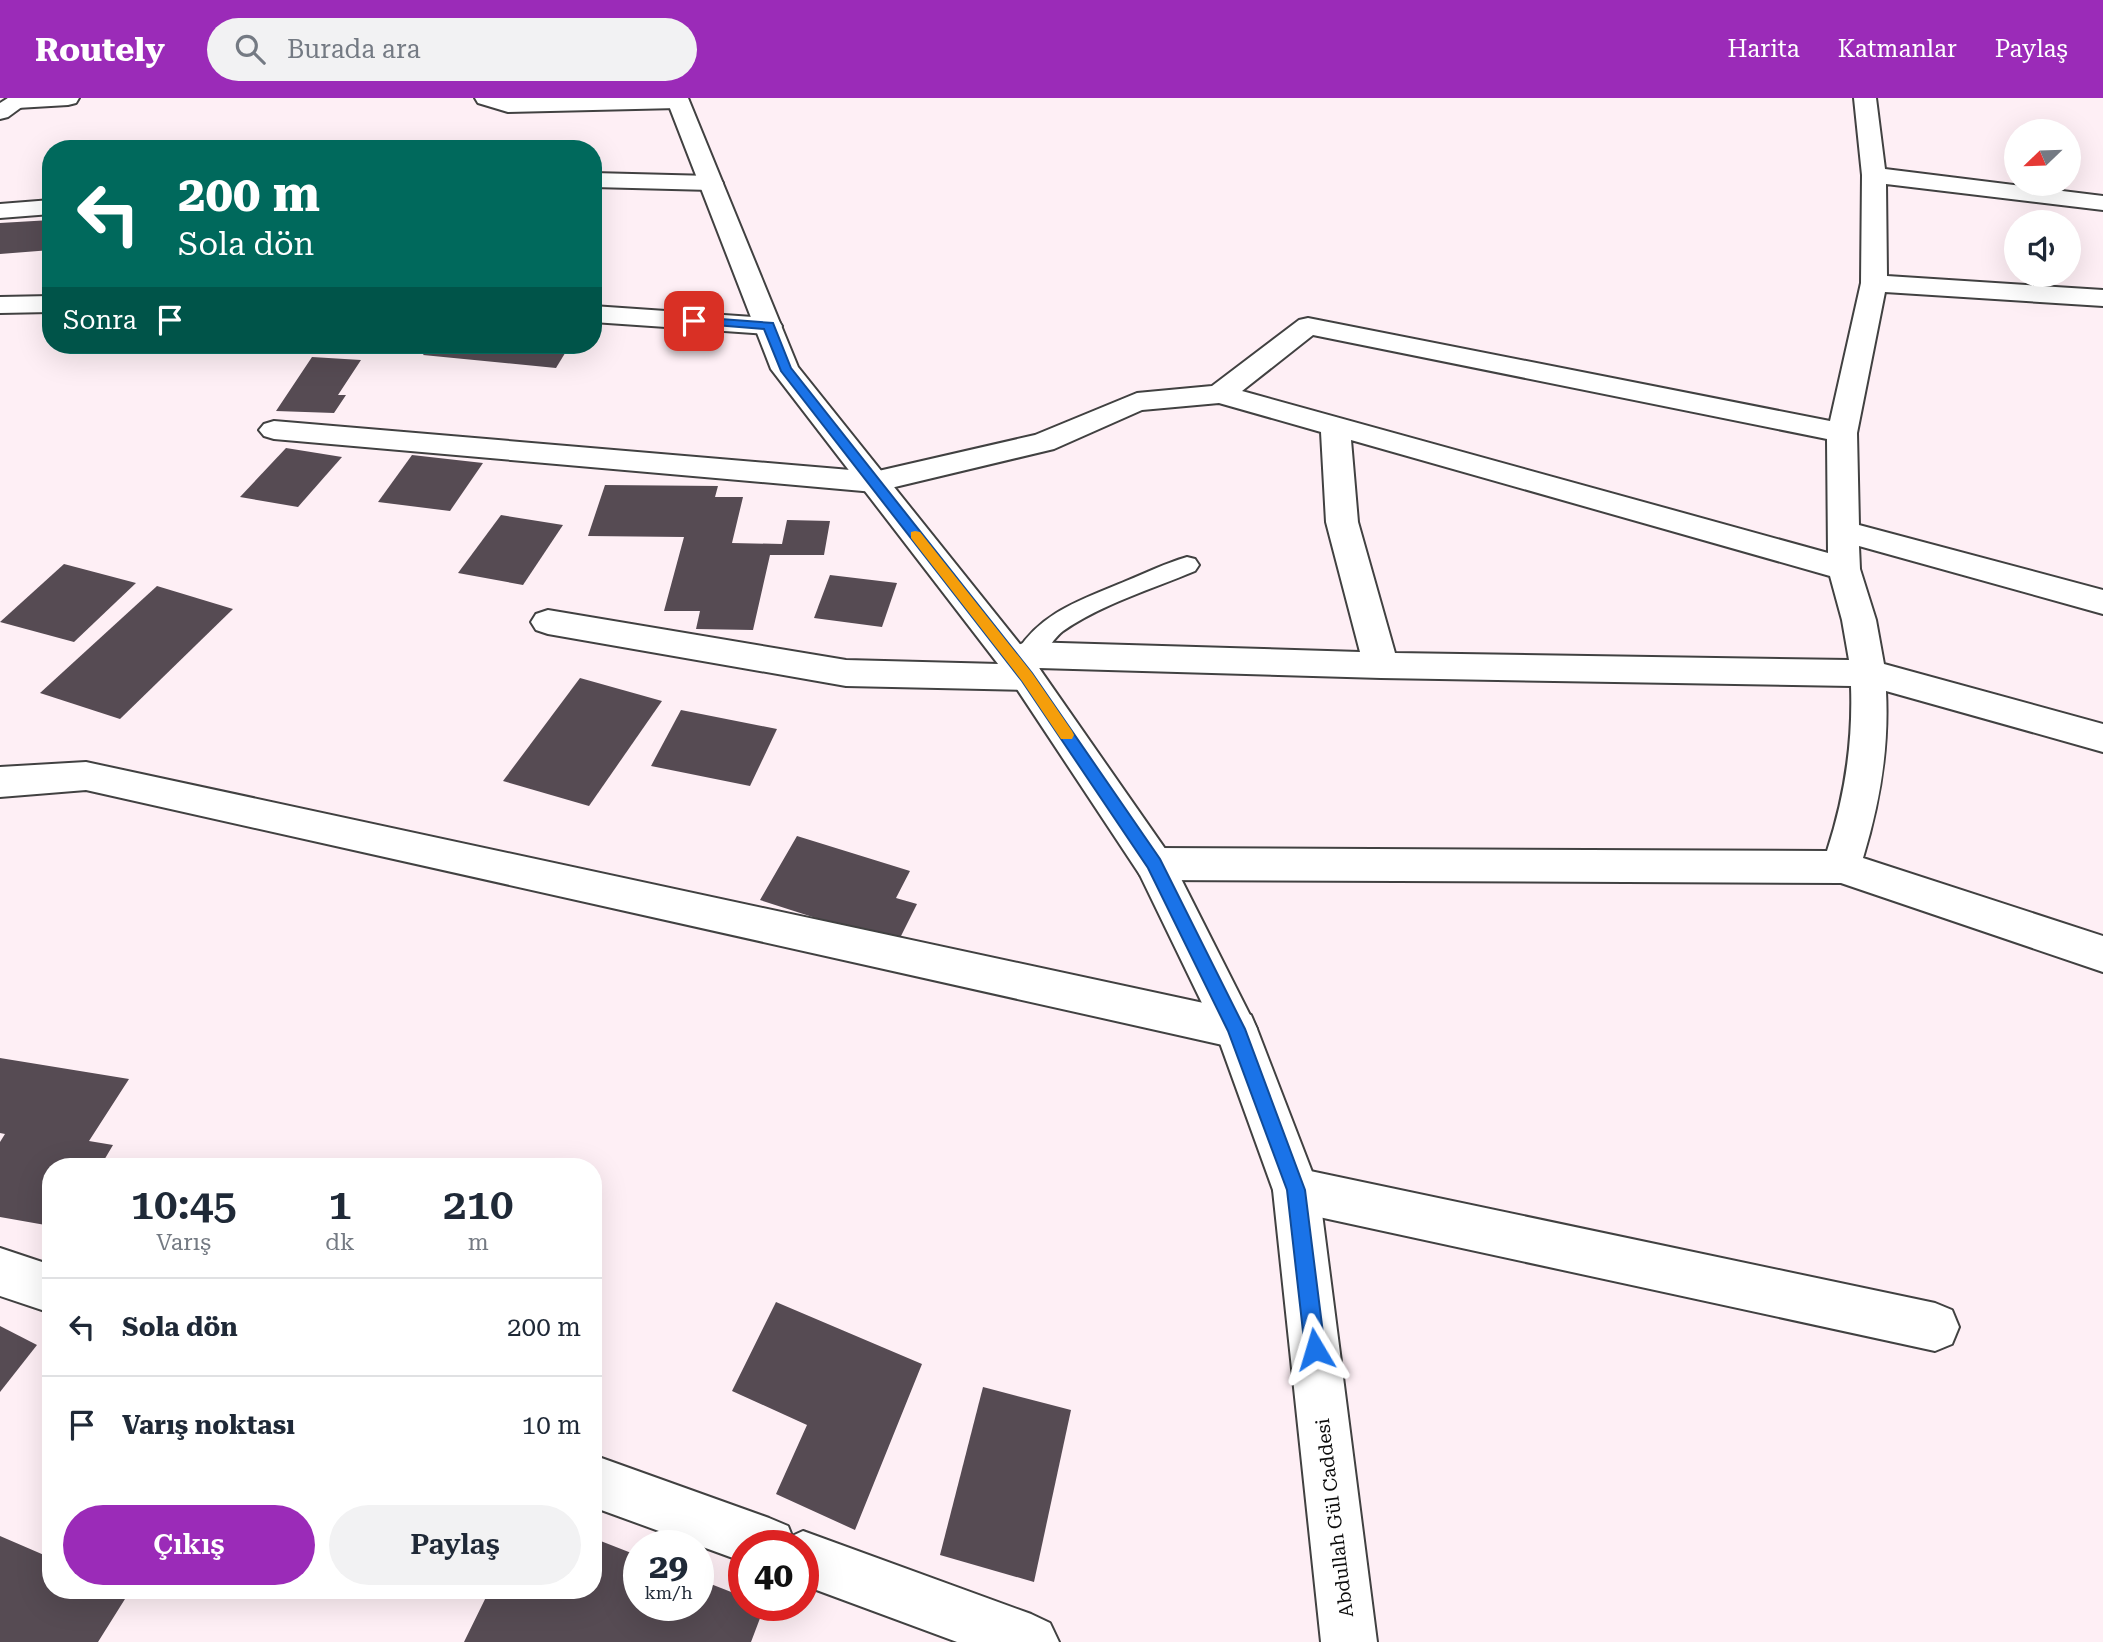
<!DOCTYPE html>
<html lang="tr">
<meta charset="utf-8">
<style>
body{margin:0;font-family:"Roboto Serif",serif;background:#f2f2f3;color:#1f2937;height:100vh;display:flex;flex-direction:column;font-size:26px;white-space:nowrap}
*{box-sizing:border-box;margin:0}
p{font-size:23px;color:#747a83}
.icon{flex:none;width:38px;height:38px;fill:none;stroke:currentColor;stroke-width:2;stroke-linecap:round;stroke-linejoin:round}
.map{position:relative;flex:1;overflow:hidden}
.drawer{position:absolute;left:42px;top:1060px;width:560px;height:441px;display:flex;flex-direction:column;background:#fff;border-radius:28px;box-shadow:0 7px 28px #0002}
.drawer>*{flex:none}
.banner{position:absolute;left:42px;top:42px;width:560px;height:214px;border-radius:28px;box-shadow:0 7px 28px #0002;background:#00695c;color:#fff;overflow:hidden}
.needle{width:46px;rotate:247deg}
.tools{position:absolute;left:2004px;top:21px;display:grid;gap:14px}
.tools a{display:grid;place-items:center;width:77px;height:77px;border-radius:50%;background:#fff;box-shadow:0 7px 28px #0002;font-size:35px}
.speed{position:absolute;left:623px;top:1432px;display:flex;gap:14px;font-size:35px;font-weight:700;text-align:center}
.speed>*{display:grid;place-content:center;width:91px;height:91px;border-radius:50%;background:#fff;box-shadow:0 7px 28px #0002;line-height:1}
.speed small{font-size:18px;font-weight:400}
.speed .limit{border:10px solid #d22;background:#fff;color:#111}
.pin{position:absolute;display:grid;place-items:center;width:60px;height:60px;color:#fff;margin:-30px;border-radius:14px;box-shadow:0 4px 10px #0006}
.me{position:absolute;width:77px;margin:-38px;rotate:353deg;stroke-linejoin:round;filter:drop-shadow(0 0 5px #0008)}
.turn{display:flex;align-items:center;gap:24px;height:147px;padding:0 21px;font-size:32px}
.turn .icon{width:91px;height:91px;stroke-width:2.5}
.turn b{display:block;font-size:49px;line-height:60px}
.then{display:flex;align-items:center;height:66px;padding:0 21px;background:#0003;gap:14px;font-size:26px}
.eta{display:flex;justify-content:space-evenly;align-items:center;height:119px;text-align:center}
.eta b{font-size:42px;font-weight:600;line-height:49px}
.primary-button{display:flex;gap:14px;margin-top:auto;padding:14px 21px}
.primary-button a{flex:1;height:80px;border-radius:42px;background:#9b2bb8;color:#fff;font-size:28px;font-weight:600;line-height:80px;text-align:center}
.primary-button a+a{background:#f2f2f3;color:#1f2937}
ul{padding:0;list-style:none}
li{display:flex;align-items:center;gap:21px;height:98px;padding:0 21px;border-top:2px solid #e0e1e3}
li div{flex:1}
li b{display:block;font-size:26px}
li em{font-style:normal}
header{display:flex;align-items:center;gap:42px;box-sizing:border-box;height:98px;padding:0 35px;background:#9b2bb8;color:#fff}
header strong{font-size:33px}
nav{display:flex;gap:38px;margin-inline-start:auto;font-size:24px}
.search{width:490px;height:63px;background:#f2f2f3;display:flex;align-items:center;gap:18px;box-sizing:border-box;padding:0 24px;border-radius:38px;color:#747a83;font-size:26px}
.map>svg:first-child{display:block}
.building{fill:#564b53}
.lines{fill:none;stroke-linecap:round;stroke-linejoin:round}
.service-casing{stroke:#414141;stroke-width:4}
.minor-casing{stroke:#414141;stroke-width:4}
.tertiary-casing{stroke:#414141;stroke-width:4}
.service{fill:#fff;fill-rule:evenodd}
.minor{fill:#fff;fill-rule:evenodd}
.tertiary{fill:#fff;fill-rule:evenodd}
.route{fill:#1a73e8;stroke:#114b97;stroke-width:2}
.slow{fill:#f59e0b}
.labels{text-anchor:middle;stroke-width:7;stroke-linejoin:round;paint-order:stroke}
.street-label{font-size:19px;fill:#0e0e0e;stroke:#fff}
</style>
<header>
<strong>Routely</strong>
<div class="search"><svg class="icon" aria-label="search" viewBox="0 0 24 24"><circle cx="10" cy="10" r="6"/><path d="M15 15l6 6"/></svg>Burada ara</div>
<nav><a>Harita</a><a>Katmanlar</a><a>Paylaş</a></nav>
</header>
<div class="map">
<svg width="2103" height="1544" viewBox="0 0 2103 1544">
<rect width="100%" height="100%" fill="#feeff5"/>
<g class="building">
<polygon points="51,122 51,152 0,156 0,125"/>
<polygon points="336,247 388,247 385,251 334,250"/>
<polygon points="430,247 570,247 556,270 423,257"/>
<polygon points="312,259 361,262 338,297 346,297 334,315 276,313"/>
<polygon points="286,350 342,359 298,409 240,399"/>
<polygon points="412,357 483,365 450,413 378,404"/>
<polygon points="605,387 718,388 715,399 743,399 732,445 782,446 787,422 830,423 824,457 770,457 753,532 696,531 700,513 664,513 684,439 588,438"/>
<polygon points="501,417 563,427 523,487 458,475"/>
<polygon points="64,466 136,485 74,544 0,524"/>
<polygon points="830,477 897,485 882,529 814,520"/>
<polygon points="157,488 233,511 120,621 40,595"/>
<polygon points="580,580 662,603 589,708 503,683"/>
<polygon points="681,612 777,631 750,688 651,668"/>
<polygon points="797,738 910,773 896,800 917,806 897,846 760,802"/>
<polygon points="0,960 129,981 89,1043 113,1047 100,1069 51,1069 51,1128 0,1119 0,1044 5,1036 0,1035"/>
<polygon points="776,1204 922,1266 855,1432 776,1396 807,1327 732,1293"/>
<polygon points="0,1228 37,1247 0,1294"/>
<polygon points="983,1289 1071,1312 1034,1484 940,1457"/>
<polygon points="0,1438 51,1460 51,1493 130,1493 98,1544 0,1544"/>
<polygon points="593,1440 639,1458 639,1507 698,1507 698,1481 744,1499 744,1507 765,1507 751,1544 464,1544 489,1493 593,1493"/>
</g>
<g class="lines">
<g class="service-casing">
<path id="service" d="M1187,459l8,2 4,6 -4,6c-43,18 -93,33 -132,60 -15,12 -23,37 -45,30l-3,-6c24,-43 69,-56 111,-74 20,-8 40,-18 61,-24z"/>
</g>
<g class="minor-casing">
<g id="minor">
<polygon points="8,0 79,0 76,5 68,7 17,10 9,8 6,3"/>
<polygon points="475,0 687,0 689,3 686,8 678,10 508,14 478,5"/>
<path d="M1854,0h22l9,71 218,27v14l-217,-26 1,92 216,14v16l-218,-14 -28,141 2,92 244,65v24l-244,-68 1,23 16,51 8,44 219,60v28l-217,-61c3,58 -6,111 -23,167l240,78v36l-262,-89 -687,-3 -14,-5 -5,-11 5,-11 14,-5 673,3c18,-55 26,-108 24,-165l-470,-8 -342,-10 5,9 -5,9 -12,4 -181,-4 -298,-52 -12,-4 -5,-8 5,-8 12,-4 298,50 153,4 -3,-5 5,-9 26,-8 333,10 -34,-130 -5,-90 -102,-29 -77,7 -88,39 -180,43 -600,-53 -10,-3 -5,-6 5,-6 10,-3 600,51 161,-37 102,-42 75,-7 87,-66 9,-2 522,103 31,-138 1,-108zM1313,237l514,104 1,114 -586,-162zM1351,342l479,136 12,44 7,40 -454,-7 -37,-131z"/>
<polygon points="593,75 711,78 719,80 723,85 719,90 711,92 593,89"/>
<polygon points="51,102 51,116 0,120 0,106"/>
<polygon points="51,198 51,214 0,215 0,199"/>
<polygon points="593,208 769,220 778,222 782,228 778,234 769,236 593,224"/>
<polygon points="86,664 1236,912 1251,917 1257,931 1251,945 1236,950 86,692 0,699 0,669"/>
<polygon points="1296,1070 1935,1205 1952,1212 1959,1229 1952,1246 1935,1253 1296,1114 1280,1108 1273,1092 1280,1076"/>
<polygon points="0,1150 51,1167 51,1215 0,1198"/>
<polygon points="593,1357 769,1420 788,1428 792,1438 803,1433 1031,1516 1050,1525 1059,1544 957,1544 803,1487 803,1447 744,1447 744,1464 593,1409"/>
</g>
</g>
<g class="tertiary-casing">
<g id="tertiary">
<polygon points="8,0 34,0 8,19 0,21 0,5"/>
<polygon points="666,0 688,0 798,269 1039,570 1168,755 1257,931 1319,1092 1377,1544 1321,1544 1273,1092 1216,934 1140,777 1015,588 771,271"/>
</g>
</g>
<use href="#service" class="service"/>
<use href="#minor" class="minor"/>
<use href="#tertiary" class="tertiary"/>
</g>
<polygon class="route" points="694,219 773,225 791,270 1032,575 1160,761 1245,931 1305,1092 1325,1251 1322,1259 1315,1262 1307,1259 1305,1251 1287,1092 1228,933 1148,770 1022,583 781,273 764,231 690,225 688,223"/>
<polygon class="slow" points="915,433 920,434 1032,575 1072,633 1074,637 1072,641 1061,641 1022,583 911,440 911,434"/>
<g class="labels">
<g class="street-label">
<text transform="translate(1334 1420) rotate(-97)" y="7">Abdullah Gül Caddesi</text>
</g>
</g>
</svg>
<div class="tools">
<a><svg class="needle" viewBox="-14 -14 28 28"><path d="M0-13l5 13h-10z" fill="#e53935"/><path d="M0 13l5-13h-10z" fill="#747a83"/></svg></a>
<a><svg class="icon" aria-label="sound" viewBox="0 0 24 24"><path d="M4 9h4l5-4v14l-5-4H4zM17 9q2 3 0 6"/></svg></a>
</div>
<div class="speed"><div>29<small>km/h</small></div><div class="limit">40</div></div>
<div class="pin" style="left:694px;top:223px;background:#d93025"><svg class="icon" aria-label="arrive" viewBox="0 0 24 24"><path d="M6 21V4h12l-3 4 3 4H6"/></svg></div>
<svg class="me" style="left:1315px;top:1251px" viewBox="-20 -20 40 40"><path d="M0-17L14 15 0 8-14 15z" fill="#1a73e8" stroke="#fff" stroke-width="4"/></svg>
<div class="banner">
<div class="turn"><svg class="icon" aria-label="left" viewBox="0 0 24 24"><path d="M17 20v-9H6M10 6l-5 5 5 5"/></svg><div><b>200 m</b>Sola dön</div></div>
<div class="then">Sonra<svg class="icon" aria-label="arrive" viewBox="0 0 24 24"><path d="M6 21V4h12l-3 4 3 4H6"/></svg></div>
</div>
<section class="drawer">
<div class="eta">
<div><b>10:45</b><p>Varış</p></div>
<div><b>1</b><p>dk</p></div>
<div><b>210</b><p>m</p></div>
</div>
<ul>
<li><svg class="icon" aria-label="left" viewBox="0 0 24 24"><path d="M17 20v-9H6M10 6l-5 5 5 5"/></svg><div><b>Sola dön</b></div><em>200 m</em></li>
<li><svg class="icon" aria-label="arrive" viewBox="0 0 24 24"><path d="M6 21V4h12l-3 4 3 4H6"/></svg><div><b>Varış noktası</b></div><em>10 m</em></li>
</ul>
<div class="primary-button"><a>Çıkış</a><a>Paylaş</a></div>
</section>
</div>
